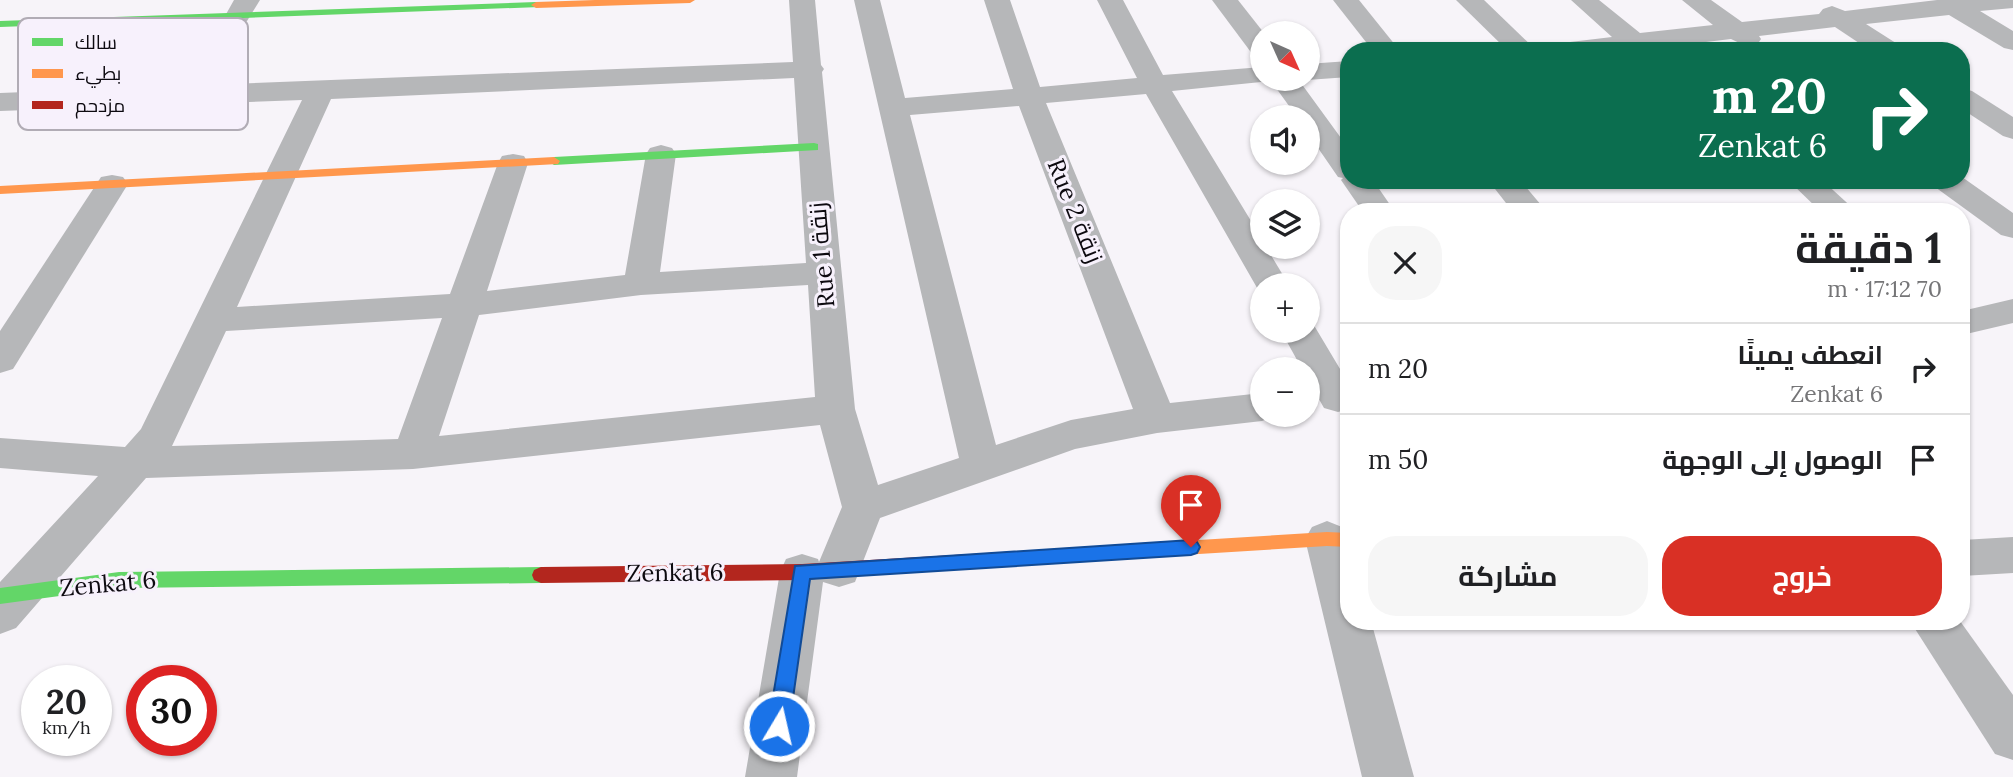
<!DOCTYPE html>
<html lang="ar">
<meta charset="utf-8">
<style>
body{margin:0;font-family:Lora,Cairo,serif;background:#f6f6f6;color:#202124;direction:rtl;height:100vh;display:flex;flex-direction:column;font-size:26px;white-space:nowrap}
*{box-sizing:border-box;margin:0}
p{font-size:23px;color:#757577}
.icon{flex:none;width:38px;height:38px;fill:none;stroke:currentColor;stroke-width:2;stroke-linecap:round;stroke-linejoin:round}
.map{position:relative;flex:1;overflow:hidden;direction:ltr}
.side{position:absolute;left:1340px;top:203px;width:630px;height:427px;display:flex;flex-direction:column;background:#fff;border-radius:28px;box-shadow:0 2px 5px #0004;direction:rtl}
.side>*{flex:none}
.guide{position:absolute;left:1340px;top:42px;width:630px;height:147px;border-radius:28px;box-shadow:0 2px 5px #0004;direction:rtl;background:#0b6e4f;color:#fff;overflow:hidden}
.needle{width:46px;rotate:135deg}
.fabs{position:absolute;left:1250px;top:21px;display:grid;gap:14px}
.fabs a{display:grid;place-items:center;width:70px;height:70px;border-radius:50%;background:#fff;box-shadow:0 2px 5px #0004;font-size:35px}
.speed{position:absolute;left:21px;top:665px;display:flex;gap:14px;font-size:35px;font-weight:700;text-align:center}
.speed>*{display:grid;place-content:center;width:91px;height:91px;border-radius:50%;background:#fff;box-shadow:0 2px 5px #0004;line-height:1}
.speed small{font-size:18px;font-weight:400}
.speed .limit{border:10px solid #d22;background:#fff;color:#111}
.pin{position:absolute;display:grid;place-items:center;width:60px;height:60px;color:#fff;margin:-72px -30px;border-radius:50% 50% 50% 0;rotate:-45deg;box-shadow:0 0 7px #0007}
.pin .icon{rotate:45deg}
.me{position:absolute;width:77px;margin:-38px;rotate:9deg;stroke-linejoin:round;filter:drop-shadow(0 0 5px #0008)}
.turn{display:flex;align-items:center;gap:24px;height:147px;padding:0 28px;font-size:32px}
.turn .icon{width:91px;height:91px;stroke-width:2.5}
.turn b{display:block;font-size:49px;line-height:60px}
.round{display:grid;place-items:center;flex:none;width:74px;height:74px;border-radius:28px;background:#f6f6f6}
.summary{display:flex;align-items:center;justify-content:space-between;height:119px;padding:0 28px}
h1{font-size:42px;font-weight:700;line-height:52px}
.cta{display:flex;gap:14px;margin-top:auto;padding:14px 28px}
.cta a{flex:1;height:80px;border-radius:28px;background:#d93025;color:#fff;font-size:28px;font-weight:700;line-height:80px;text-align:center}
.cta a+a{background:#f6f6f6;color:#202124}
ul{padding:0;list-style:none}
li{display:flex;align-items:center;gap:21px;height:91px;padding:0 28px;border-top:2px solid #e0e0e0}
li div{flex:1}
li b{display:block;font-size:26px}
li em{font-style:normal}
.map>svg:first-child{display:block}
.lines{fill:none;stroke-linecap:round;stroke-linejoin:round}
.street{fill:#b6b7b9;fill-rule:evenodd}
.fast{fill:#63d668;fill-rule:evenodd}
.slow{fill:#ff974d;fill-rule:evenodd}
.jam{fill:#b3261e;fill-rule:evenodd}
.route{fill:#1a73e8;stroke:#114b97;stroke-width:2}
.labels{text-anchor:middle;stroke-width:6;stroke-linejoin:round;paint-order:stroke}
.street-label{font-size:24px;fill:#0d0a10;stroke:#f7f1fc}
.key{fill:#f7f1fc;stroke:#b1acb5;stroke-width:2}
.key-label{font-size:19px;fill:#0d0a10}
</style>
<div class="map">
<svg width="2013" height="777" viewBox="0 0 2013 777">
<rect width="100%" height="100%" fill="#f7f4f9"/>
<g class="lines">
<g class="street">
<polygon points="234,0 260,0 247,21 238,24 229,21 225,16"/>
<path d="M789,0h26l6,65 3,4 -2,3 33,337 23,76 81,-27 -105,-458h26l25,98 108,-9 -29,-89h26l30,87 97,-9 -40,-78h26l40,75 99,-8v12h36l51,70v31h24l22,32h-32l-22,-32 2,-2 -5,-1 -31,-45v-15h-10l-26,-36 -99,10 90,148v8h4l23,38h-27v8h-2l-114,-199 -100,9 124,300 92,-10v22h15l-15,6 -105,12 -82,16 -195,69 -25,64 -16,5 -16,-5 -26,195h-52l35,-205 6,-13 16,-5 16,5 1,3 23,-55 -22,-82 -407,44 -267,9 -130,150 -16,6v-52l98,-106 -98,-8v-30l125,9 16,-18 161,-329 -302,11v-18l793,-31zM794,78l12,185 -146,9 16,-118 -4,-6 -11,-3 -11,3 -4,6 -21,121 -138,16 41,-128 -4,-7 -11,-2 -11,2 -4,7 -48,131 -213,13 94,-208zM1019,106l114,303 -62,11 -75,25 -86,-330zM808,285l7,112 -376,39 40,-121 162,-20zM442,318l-44,121 -226,7 54,-115z"/>
<polygon points="1212,0 1238,0 1264,33 1262,57 1253,55"/>
<polygon points="1333,0 1359,0 1400,51 1373,51"/>
<polygon points="1456,0 1484,0 1537,51 1508,51"/>
<polygon points="1571,0 1599,0 1640,33 1713,25 1682,0 1711,0 1742,22 1819,14 1823,9 1832,6 1845,11 1937,0 2013,0 2013,8 1980,11 2013,31 2013,50 2004,48 1949,15 1866,24 1899,45 1903,51 1871,51 1835,27 1759,36 1761,39 1757,45 1748,47 1731,39 1656,48 1658,51 1541,51 1545,45 1612,37"/>
<polygon points="1349,61 1349,77 1307,80 1301,79 1307,79 1307,64"/>
<polygon points="1962,88 1972,91 2013,117 2013,139 2003,136 1962,109"/>
<polygon points="112,175 123,177 128,184 13,369 0,373 0,331 101,177"/>
<polygon points="1962,177 2013,213 2013,238 2001,235 1935,187 1931,180 1962,180"/>
<polygon points="1488,180 1520,180 1547,212 1513,212"/>
<polygon points="1788,180 1822,180 1857,212 1821,212"/>
<polygon points="2013,299 2013,323 1962,335 1962,311"/>
<polygon points="1307,321 1312,322 1349,384 1349,409 1338,412 1324,408 1307,378 1307,369 1302,369 1281,331 1307,331"/>
<polygon points="1327,521 1342,527 1349,540 1349,621 1371,621 1414,777 1362,777 1305,539 1312,527"/>
<polygon points="2013,537 2013,573 1962,576 1962,540"/>
<polygon points="1910,621 1960,621 2013,695 2013,760 1995,754"/>
</g>
<g class="fast">
<polygon points="536,2 541,5 540,7 0,27 0,21"/>
<polygon points="814,143 818,144 818,150 554,165 548,161 554,157"/>
<polygon points="541,567 548,570 550,575 548,580 541,583 119,588 0,604 0,588 119,572"/>
</g>
<g class="slow">
<polygon points="595,0 695,0 690,3 536,8 531,5 536,2"/>
<polygon points="554,157 560,161 558,164 0,194 0,186"/>
<polygon points="1327,532 1349,533 1349,547 1327,546 970,568 964,566 961,561 964,556 970,554"/>
</g>
<polygon class="jam" points="970,554 976,556 979,561 976,566 970,568 802,580 541,583 534,580 532,575 534,570 541,567 802,564"/>
</g>
<polygon class="route" points="1191,540 1197,542 1200,547 1197,553 1191,555 810,579 789,726 786,732 779,735 771,732 768,726 795,566"/>
<g class="labels">
<g class="street-label">
<text transform="translate(1075 211) rotate(68)" y="8">Rue 2 زنقة</text>
<text transform="translate(822 255) rotate(-95)" y="8">Rue 1 زنقة</text>
<text transform="translate(675 573) rotate(-1)" y="8">Zenkat 6</text>
<text transform="translate(108 584) rotate(-5)" y="8">Zenkat 6</text>
</g>
</g>
<rect x="18" y="18" width="230" height="112" rx="10" class="key"/>
<rect x="32" y="38" width="31" height="8" fill="#63d668"/>
<rect x="32" y="69" width="31" height="9" fill="#ff974d"/>
<rect x="32" y="101" width="31" height="8" fill="#b3261e"/>
<g class="key-label">
<text x="75" y="49">سالك</text>
<text x="75" y="80">بطيء</text>
<text x="75" y="112">مزدحم</text>
</g>
</svg>
<div class="fabs">
<a><svg class="needle" viewBox="-14 -14 28 28"><path d="M0-13l5 13h-10z" fill="#e53935"/><path d="M0 13l5-13h-10z" fill="#757577"/></svg></a>
<a><svg class="icon" aria-label="sound" viewBox="0 0 24 24"><path d="M4 9h4l5-4v14l-5-4H4zM17 9q2 3 0 6"/></svg></a>
<a><svg class="icon" aria-label="layers" viewBox="0 0 24 24"><path d="M12 4l9 5-9 5-9-5zM3 14l9 5 9-5"/></svg></a>
<a>+</a>
<a>−</a>
</div>
<div class="speed"><div>20<small>km/h</small></div><div class="limit">30</div></div>
<div class="pin" style="left:1191px;top:547px;background:#d93025"><svg class="icon" aria-label="arrive" viewBox="0 0 24 24"><path d="M6 21V4h12l-3 4 3 4H6"/></svg></div>
<svg class="me" style="left:779px;top:726px" viewBox="-20 -20 40 40"><circle r="17" fill="#1a73e8" stroke="#fff" stroke-width="3"/><path d="M0-11L8 9 0 5-8 9z" fill="#fff"/></svg>
<div class="guide">
<div class="turn"><svg class="icon" aria-label="right" viewBox="0 0 24 24"><path d="M7 20v-9h11M14 6l5 5-5 5"/></svg><div><b>20 m</b>Zenkat 6</div></div>
</div>
<section class="side">
<div class="summary"><div><h1>1 دقيقة</h1><p>70 m · 17:12</p></div><a class="round"><svg class="icon" aria-label="close" viewBox="0 0 24 24"><path d="M6 6l12 12M18 6L6 18"/></svg></a></div>
<ul>
<li><svg class="icon" aria-label="right" viewBox="0 0 24 24"><path d="M7 20v-9h11M14 6l5 5-5 5"/></svg><div><b>انعطف يمينًا</b><p>Zenkat 6</p></div><em>20 m</em></li>
<li><svg class="icon" aria-label="arrive" viewBox="0 0 24 24"><path d="M6 21V4h12l-3 4 3 4H6"/></svg><div><b>الوصول إلى الوجهة</b></div><em>50 m</em></li>
</ul>
<div class="cta"><a>خروج</a><a>مشاركة</a></div>
</section>
</div>
